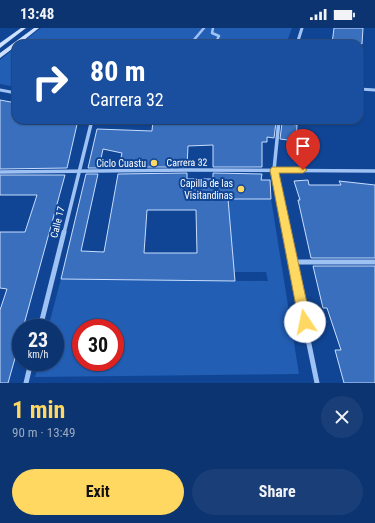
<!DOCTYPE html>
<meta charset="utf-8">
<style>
body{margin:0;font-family:"Roboto Condensed",sans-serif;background:#1a3f78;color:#f1f3f6;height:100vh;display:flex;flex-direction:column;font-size:15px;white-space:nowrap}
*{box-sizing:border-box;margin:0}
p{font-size:13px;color:#9aaac3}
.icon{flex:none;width:22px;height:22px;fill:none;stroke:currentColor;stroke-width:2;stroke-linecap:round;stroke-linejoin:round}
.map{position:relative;height:355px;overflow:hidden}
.sheet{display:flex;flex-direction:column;background:#0c3470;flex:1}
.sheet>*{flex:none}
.top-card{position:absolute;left:12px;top:12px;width:351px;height:84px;border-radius:12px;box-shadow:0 1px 3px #0004,0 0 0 1px #2c4f83;background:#1a4fa0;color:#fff;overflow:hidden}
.speed{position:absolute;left:12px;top:291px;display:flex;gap:8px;font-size:20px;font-weight:700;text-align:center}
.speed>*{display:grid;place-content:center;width:52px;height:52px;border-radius:50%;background:#0c3470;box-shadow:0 1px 3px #0004,0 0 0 1px #2c4f83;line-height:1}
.speed small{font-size:10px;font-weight:400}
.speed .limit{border:6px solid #d22;background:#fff;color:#111}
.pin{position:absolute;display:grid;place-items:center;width:34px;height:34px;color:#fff;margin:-41px -17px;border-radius:50% 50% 50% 0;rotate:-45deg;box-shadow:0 0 4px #0007}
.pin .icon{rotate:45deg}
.me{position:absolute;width:44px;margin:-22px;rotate:349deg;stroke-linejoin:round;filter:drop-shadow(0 0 3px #0008)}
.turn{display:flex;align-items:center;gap:14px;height:84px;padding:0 12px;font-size:18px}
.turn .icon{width:52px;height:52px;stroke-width:2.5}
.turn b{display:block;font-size:28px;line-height:34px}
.round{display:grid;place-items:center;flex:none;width:42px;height:42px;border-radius:21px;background:#1a3f78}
.summary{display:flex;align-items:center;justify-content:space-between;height:68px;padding:0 12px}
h1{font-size:24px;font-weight:700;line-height:30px;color:#ffd861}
.button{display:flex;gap:8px;margin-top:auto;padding:8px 12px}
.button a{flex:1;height:46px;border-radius:24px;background:#ffd861;color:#111;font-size:16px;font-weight:700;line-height:46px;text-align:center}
.button a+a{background:#1a3f78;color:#f1f3f6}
.status{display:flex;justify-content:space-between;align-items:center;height:28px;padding:0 20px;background:#0c3470;direction:ltr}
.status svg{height:11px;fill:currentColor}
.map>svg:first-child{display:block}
.green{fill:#225eb4;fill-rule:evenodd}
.building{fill:#396fbd;stroke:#c7ddfe;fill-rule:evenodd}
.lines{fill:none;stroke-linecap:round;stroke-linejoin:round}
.pedestrian{stroke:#9fc2f4;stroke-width:2.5}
.minor-far2{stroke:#9fc2f4;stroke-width:3}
.minor-far1{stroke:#9fc2f4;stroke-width:3.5}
.minor{stroke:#9fc2f4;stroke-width:5}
.secondary{fill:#cee1fd;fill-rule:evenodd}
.route{fill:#ffd861;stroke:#a68c3f}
.poi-dot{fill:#ffd861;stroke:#104595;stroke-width:1.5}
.labels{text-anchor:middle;stroke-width:4;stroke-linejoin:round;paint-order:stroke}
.street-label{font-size:10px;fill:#fff;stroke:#104595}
.poi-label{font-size:10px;fill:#fff;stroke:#104595;text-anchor:end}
</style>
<div class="status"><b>13:48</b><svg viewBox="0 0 49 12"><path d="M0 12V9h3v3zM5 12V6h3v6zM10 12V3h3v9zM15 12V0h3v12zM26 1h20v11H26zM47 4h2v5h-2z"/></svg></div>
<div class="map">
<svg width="375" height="355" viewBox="0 0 375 355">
<rect width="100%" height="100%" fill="#104595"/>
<g class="green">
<polygon points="41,0 292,0 286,16 20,16"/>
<polygon points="16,19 16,59 0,56 0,32"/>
<path d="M228,171h43l28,175 -264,3 4,-15h16v-34h-7l13,-49 207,2 -2,-9h-32zM81,300h34v34h-34z"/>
</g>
<g class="building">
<polygon points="334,0 363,0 362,16 332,16"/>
<polygon points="0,72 16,75 16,94 78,92 67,140 0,141"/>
<polygon points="153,92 262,92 276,94 274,110 267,109 267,114 262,114 262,139 213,139 213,117 188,118 187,139 119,139 122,125 103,121 99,140 88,140 97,101 152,103"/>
<polygon points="282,95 297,97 296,113 280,111"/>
<path d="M187,145v6h26v-6l49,1 -1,6h9l1,19h-43l7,82 -174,-2 25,-105h12l-17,77 23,1 14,-78zM147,182h49l1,43h-53z"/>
<polygon points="0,147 65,147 23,300 21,300 21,309 8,355 0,355 0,282 7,261 0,260 0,204 25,204 37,167 0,167"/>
<polygon points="308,152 309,157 341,157 339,153 375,157 375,230 311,230 298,172 300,172 294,153"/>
<polygon points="313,238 375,238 375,355 344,355 335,322 341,322 327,280 323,280"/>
</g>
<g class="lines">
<g class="pedestrian">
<polyline points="213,0 212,5 219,8 215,16"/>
<polyline points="193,16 193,13 204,0"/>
</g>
<g class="minor-far2">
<polyline points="297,16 302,0"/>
<polyline points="359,61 375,62"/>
<polyline points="0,62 16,65"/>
</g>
<g class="minor-far1">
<polyline points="279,92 274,142 287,205"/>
<polyline points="0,144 190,142 375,143"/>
<polyline points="64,205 92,92"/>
</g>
<g class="minor">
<polyline points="286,204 317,355"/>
<polyline points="293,234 375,234"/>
<polyline points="40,300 64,204"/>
<polyline points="26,355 31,334"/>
</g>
<g class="secondary">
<polygon points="21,0 26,0 0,20 0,15"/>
<polygon points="34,0 39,0 19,16 16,16 16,18 0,30 0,25"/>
</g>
</g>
<polygon class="route" points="272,139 303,139 307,142 303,145 279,145 311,294 309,298 305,300 301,298 299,294 270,142"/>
<g class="poi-dot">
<circle cx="154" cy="135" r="4"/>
<circle cx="241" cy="161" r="4"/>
</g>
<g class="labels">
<g class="street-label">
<text transform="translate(187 134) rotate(-1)" y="4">Carrera 32</text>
<text transform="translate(57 194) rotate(-76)" y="4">Calle 17</text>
</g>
<g class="poi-label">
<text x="146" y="139">Ciclo Cuastu</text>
<text x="233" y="159">Capilla de las<tspan x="233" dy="12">Visitandinas</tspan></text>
</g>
</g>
</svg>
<div class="speed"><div>23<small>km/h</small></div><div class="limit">30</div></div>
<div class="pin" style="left:303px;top:142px;background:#d93025"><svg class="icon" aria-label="arrive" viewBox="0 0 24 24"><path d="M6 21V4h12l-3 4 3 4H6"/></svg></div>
<svg class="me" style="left:305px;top:294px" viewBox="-20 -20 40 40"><circle r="19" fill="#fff"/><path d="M0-13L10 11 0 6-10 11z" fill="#ffd861"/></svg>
<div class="top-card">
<div class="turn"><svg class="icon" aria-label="right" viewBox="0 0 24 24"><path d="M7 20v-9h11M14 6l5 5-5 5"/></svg><div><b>80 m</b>Carrera 32</div></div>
</div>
</div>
<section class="sheet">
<div class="summary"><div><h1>1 min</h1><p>90 m · 13:49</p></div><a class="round"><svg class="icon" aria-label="close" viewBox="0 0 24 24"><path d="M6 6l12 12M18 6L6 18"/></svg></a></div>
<div class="button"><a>Exit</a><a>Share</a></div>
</section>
